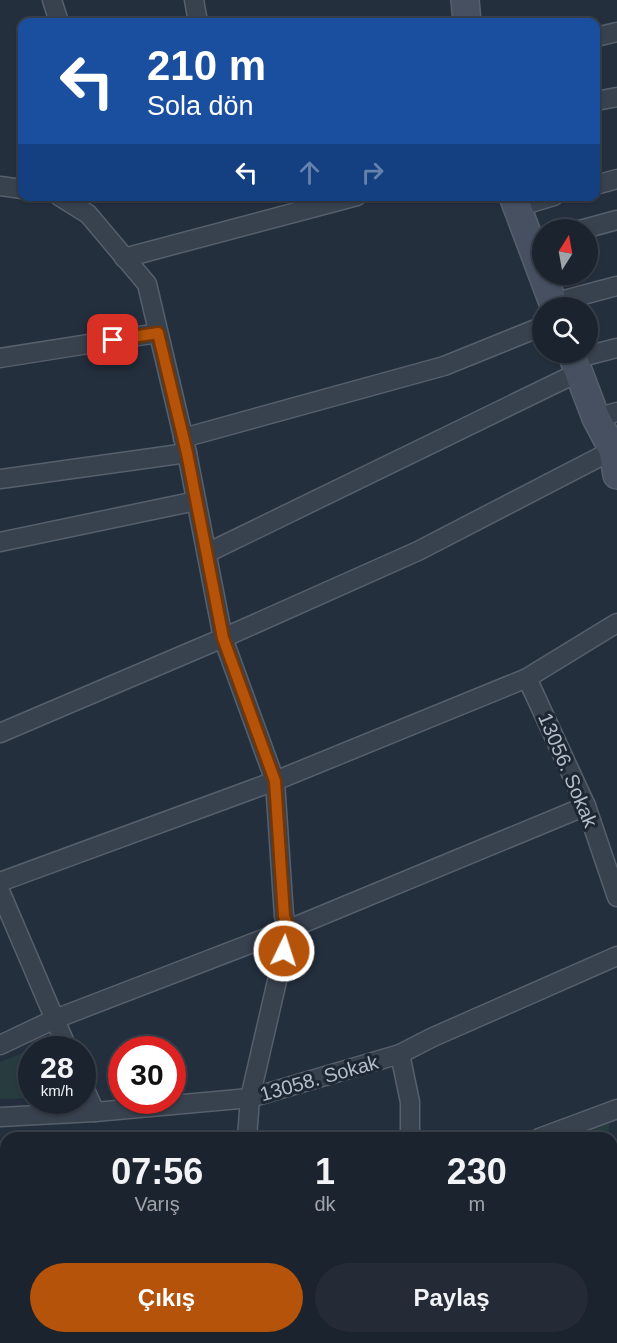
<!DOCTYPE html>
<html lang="tr">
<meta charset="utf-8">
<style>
body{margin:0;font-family:Arial,sans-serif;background:#242b36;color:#f1f3f6;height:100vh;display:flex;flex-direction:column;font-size:22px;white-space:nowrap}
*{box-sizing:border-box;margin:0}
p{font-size:20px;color:#a0a4aa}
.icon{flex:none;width:33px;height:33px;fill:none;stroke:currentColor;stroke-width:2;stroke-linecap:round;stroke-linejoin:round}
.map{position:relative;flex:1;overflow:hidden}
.side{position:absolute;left:0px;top:1132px;width:618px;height:212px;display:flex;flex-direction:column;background:#1b232e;border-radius:18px 18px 0 0;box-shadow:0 2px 4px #0004,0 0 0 2px #39404a}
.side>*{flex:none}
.guide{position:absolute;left:18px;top:18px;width:582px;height:183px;border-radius:12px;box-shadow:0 2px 4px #0004,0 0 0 2px #39404a;background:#1a4fa0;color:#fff;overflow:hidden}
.needle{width:39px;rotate:11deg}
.buttons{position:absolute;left:532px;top:219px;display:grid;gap:12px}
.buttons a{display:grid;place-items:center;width:66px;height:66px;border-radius:50%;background:#1b232e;box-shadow:0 2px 4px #0004,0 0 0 2px #39404a;font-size:30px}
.speed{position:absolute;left:18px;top:1036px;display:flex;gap:12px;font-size:30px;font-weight:700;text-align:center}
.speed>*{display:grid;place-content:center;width:78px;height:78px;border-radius:50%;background:#1b232e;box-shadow:0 2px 4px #0004,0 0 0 2px #39404a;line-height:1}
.speed small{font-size:15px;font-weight:400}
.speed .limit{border:9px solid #d22;background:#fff;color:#111}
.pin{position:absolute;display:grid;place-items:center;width:51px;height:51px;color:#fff;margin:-26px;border-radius:12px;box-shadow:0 3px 9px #0006}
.me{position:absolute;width:66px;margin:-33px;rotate:4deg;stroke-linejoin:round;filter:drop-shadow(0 0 4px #0008)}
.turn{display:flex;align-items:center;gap:21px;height:126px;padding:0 30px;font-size:27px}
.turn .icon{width:78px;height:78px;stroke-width:2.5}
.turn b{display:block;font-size:42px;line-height:51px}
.lanes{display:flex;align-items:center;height:57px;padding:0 30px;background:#0003;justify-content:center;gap:30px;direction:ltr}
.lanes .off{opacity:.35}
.eta{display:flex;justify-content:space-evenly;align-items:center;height:102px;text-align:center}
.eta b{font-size:36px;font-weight:600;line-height:42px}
.button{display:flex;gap:12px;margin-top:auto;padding:12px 30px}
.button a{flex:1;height:69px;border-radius:36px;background:#b45309;color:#fff;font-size:24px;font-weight:600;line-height:69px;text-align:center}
.button a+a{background:#242b36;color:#f1f3f6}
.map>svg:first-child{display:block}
.green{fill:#263c3f}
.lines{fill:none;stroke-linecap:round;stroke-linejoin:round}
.street-casing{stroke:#565f6c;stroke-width:21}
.secondary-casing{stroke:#565f6c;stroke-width:30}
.street{stroke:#38414e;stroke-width:18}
.secondary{stroke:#465061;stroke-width:27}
.route-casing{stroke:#753606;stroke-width:15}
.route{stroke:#b45309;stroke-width:10}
.labels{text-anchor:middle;stroke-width:6;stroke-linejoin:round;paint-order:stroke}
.street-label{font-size:20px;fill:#b4bcc9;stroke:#1d2633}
</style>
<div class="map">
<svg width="617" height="1343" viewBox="0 0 617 1343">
<rect width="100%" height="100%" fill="#242f3e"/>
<g class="green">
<polygon points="57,1040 60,1050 32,1050 31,1098 0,1099 0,1062 52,1041"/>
<polygon points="609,1123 609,1138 565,1138"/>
</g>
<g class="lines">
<g class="street-casing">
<g id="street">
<polyline points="52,0 59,22"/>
<polyline points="194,0 198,22"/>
<polyline points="596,37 617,32"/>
<polyline points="596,101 617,97"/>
<polyline points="596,185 617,179"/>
<polyline points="0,186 22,189"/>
<polyline points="59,196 88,214 147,284 187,453 223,638 275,781 284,916 289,929 250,1098 247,1138"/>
<polyline points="517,207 554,196"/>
<polyline points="580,230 617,220"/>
<polyline points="124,258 357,196"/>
<polyline points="553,303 617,286"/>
<polyline points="0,358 158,333"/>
<polyline points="574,359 617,348"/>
<polyline points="596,418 617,412"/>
<polyline points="183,438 444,366 543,326"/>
<polyline points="0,479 187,453"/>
<polyline points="0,542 196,501"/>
<polyline points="207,553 579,372"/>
<polyline points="527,678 586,806 617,897"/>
<polyline points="0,733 223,638 418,551 613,450"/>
<polyline points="0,882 275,781 527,678 617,623"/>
<polyline points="0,891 68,1050"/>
<polyline points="0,1045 55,1019 289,929 586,806"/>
<polyline points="400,1054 410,1102 410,1138"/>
<polyline points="82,1083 95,1112"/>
<polyline points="0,1117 95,1112 250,1098 400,1054 431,1038 617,956"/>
<polyline points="539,1138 617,1109"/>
<polyline points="612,1176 617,1163"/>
<polyline points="612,1233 617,1234"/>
<polyline points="235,1343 235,1338"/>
<polyline points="399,1343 399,1338"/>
<polyline points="542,1343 547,1338"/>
</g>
</g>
<g class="secondary-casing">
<g id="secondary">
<polyline points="465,0 467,22"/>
<polyline points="513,196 555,308"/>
<polyline points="571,352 596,418 613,450 617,475"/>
</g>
</g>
<use href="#street" class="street"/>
<use href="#secondary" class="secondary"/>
</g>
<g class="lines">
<g class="route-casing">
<polyline id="route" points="113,340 158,333 187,453 223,638 275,781 284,916 289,929 284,951"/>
</g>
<use href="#route" class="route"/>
</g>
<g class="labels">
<g class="street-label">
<text transform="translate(568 770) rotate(67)" y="7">13056. Sokak</text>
<text transform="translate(319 1078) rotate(-16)" y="7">13058. Sokak</text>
</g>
</g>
</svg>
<div class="buttons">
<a><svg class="needle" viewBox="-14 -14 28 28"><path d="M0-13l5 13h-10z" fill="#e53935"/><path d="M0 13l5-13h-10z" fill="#a0a4aa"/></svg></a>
<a><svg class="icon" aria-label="search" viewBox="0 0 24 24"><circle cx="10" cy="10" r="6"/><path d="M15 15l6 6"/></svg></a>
</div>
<div class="speed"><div>28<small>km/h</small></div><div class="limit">30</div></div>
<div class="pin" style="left:113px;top:340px;background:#d93025"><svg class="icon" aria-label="arrive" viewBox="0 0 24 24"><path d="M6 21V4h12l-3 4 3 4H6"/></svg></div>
<svg class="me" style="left:284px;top:951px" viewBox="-20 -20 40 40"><circle r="17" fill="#b45309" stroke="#fff" stroke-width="3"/><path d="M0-11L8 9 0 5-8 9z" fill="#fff"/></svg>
<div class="guide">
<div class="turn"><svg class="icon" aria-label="left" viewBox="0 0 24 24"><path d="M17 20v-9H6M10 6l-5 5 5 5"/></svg><div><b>210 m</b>Sola dön</div></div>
<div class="lanes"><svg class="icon" aria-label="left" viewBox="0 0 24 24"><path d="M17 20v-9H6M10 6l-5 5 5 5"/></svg><svg class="icon off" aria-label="ahead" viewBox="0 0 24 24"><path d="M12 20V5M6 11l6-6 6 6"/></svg><svg class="icon off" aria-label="right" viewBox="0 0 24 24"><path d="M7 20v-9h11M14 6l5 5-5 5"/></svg></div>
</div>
<section class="side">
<div class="eta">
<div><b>07:56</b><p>Varış</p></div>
<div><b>1</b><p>dk</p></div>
<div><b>230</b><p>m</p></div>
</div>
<div class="button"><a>Çıkış</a><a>Paylaş</a></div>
</section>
</div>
